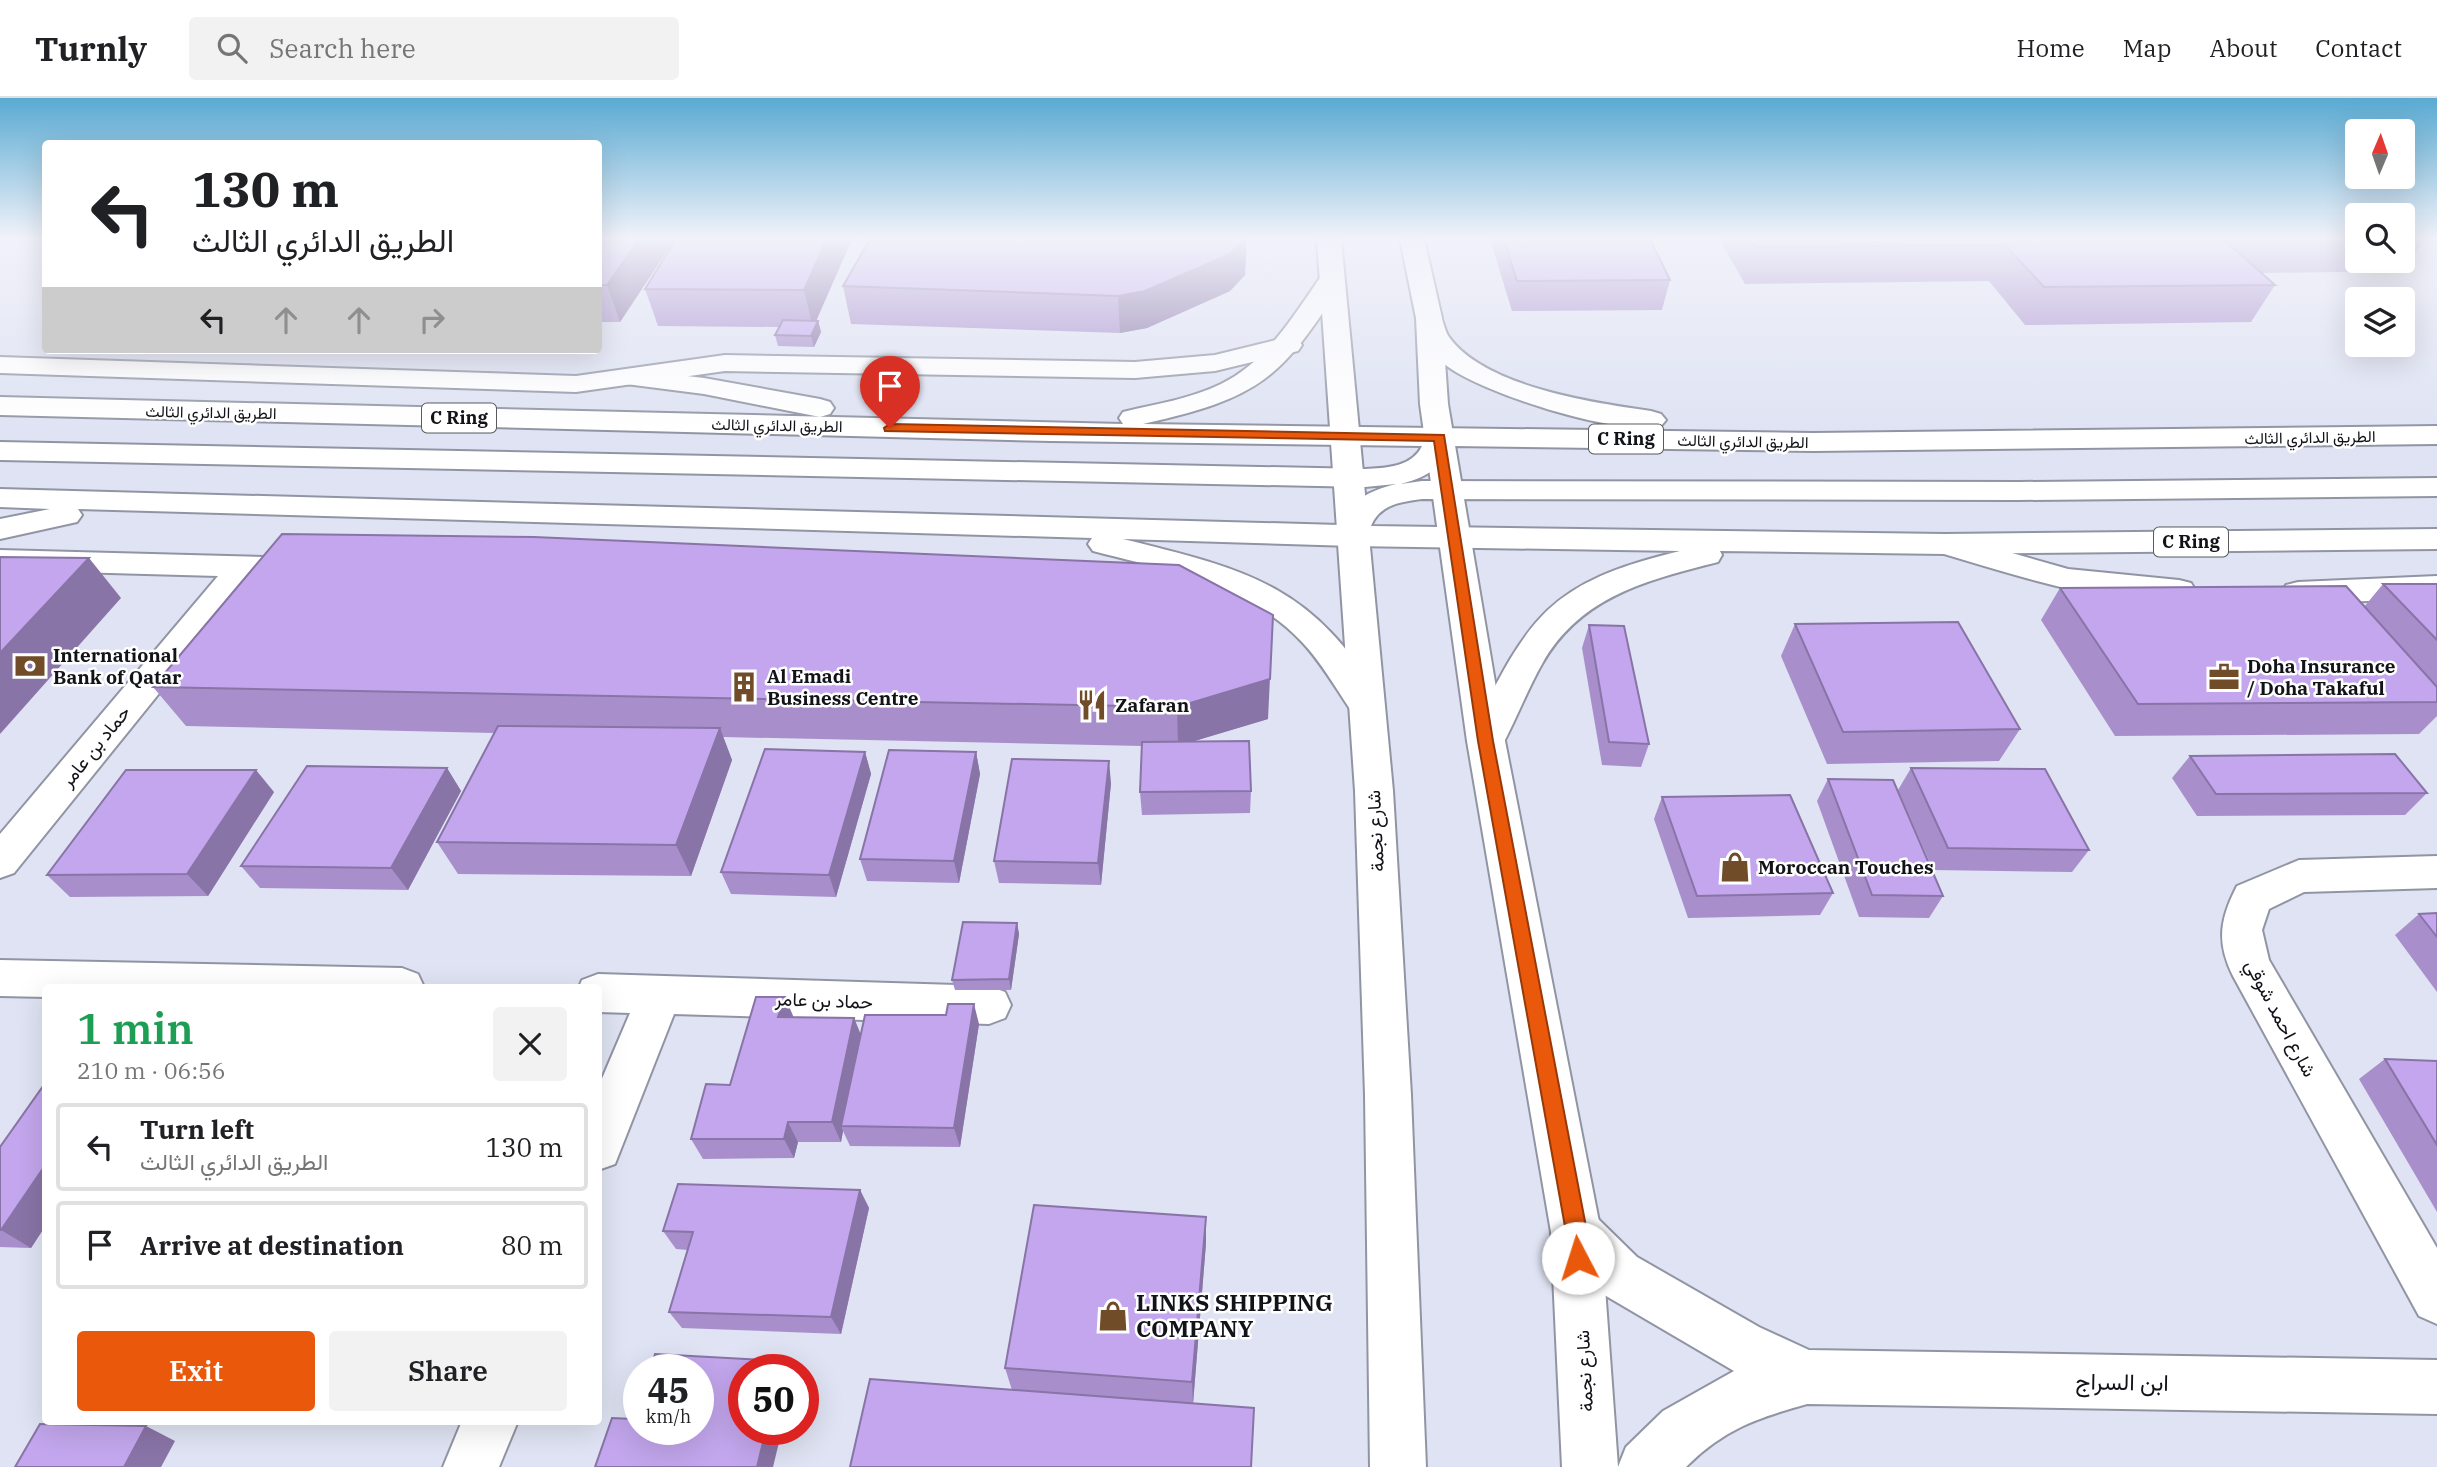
<!DOCTYPE html>
<meta charset="utf-8">
<style>
body{margin:0;font-family:"IBM Plex Serif",Vazirmatn,serif;background:#f2f2f2;color:#202124;height:100vh;display:flex;flex-direction:column;font-size:26px;white-space:nowrap}
*{box-sizing:border-box;margin:0}
p{font-size:23px;color:#757577}
.icon{flex:none;width:38px;height:38px;fill:none;stroke:currentColor;stroke-width:2;stroke-linecap:round;stroke-linejoin:round}
.map{position:relative;flex:1;overflow:hidden}
.side{position:absolute;left:42px;top:886px;width:560px;height:441px;display:flex;flex-direction:column;background:#fff;border-radius:7px;box-shadow:0 7px 28px #0002}
.side>*{flex:none}
.banner{position:absolute;left:42px;top:42px;width:560px;height:214px;border-radius:7px;box-shadow:0 7px 28px #0002;background:#fff;color:#202124;overflow:hidden}
.needle{width:46px;rotate:2deg}
.fabs{position:absolute;left:2345px;top:21px;display:grid;gap:14px}
.fabs a{display:grid;place-items:center;width:70px;height:70px;border-radius:7px;background:#fff;box-shadow:0 7px 28px #0002;font-size:35px}
.speed{position:absolute;left:623px;top:1256px;display:flex;gap:14px;font-size:35px;font-weight:700;text-align:center}
.speed>*{display:grid;place-content:center;width:91px;height:91px;border-radius:50%;background:#fff;box-shadow:0 7px 28px #0002;line-height:1}
.speed small{font-size:18px;font-weight:400}
.speed .limit{border:10px solid #d22;background:#fff;color:#111}
.pin{position:absolute;display:grid;place-items:center;width:60px;height:60px;color:#fff;margin:-72px -30px;border-radius:50% 50% 50% 0;rotate:-45deg;box-shadow:0 0 7px #0007}
.pin .icon{rotate:45deg}
.me{position:absolute;width:77px;margin:-38px;rotate:355deg;stroke-linejoin:round;filter:drop-shadow(0 0 5px #0008)}
.turn{display:flex;align-items:center;gap:24px;height:147px;padding:0 35px;font-size:32px}
.turn .icon{width:91px;height:91px;stroke-width:2.5}
.turn b{display:block;font-size:49px;line-height:60px}
.lanes{display:flex;align-items:center;height:66px;padding:0 35px;background:#0003;justify-content:center;gap:35px;direction:ltr}
.lanes .off{opacity:.35}
.round{display:grid;place-items:center;flex:none;width:74px;height:74px;border-radius:7px;background:#f2f2f2}
.summary{display:flex;align-items:center;justify-content:space-between;height:119px;padding:0 35px}
h1{font-size:42px;font-weight:600;line-height:52px;color:#1e9e55}
.cta{display:flex;gap:14px;margin-top:auto;padding:14px 35px}
.cta a{flex:1;height:80px;border-radius:7px;background:#ea580c;color:#fff;font-size:28px;font-weight:600;line-height:80px;text-align:center}
.cta a+a{background:#f2f2f2;color:#202124}
ul{padding:0;list-style:none}
li{display:flex;align-items:center;gap:21px;height:88px;margin:0 14px 10px;padding:0 21px;border:4px solid #e0e0e0;border-radius:7px}
li div{flex:1}
li b{display:block;font-size:26px}
li em{font-style:normal}
header{display:flex;align-items:center;gap:42px;box-sizing:border-box;height:98px;padding:0 35px;background:#fff;border-bottom:2px solid #e0e0e0}
header strong{font-size:33px}
nav{display:flex;gap:38px;margin-inline-start:auto;font-size:24px}
.search{width:490px;height:63px;background:#f2f2f2;display:flex;align-items:center;gap:18px;box-sizing:border-box;padding:0 24px;border-radius:7px;color:#757577;font-size:26px}
.map>svg:first-child{display:block}
.lines{fill:none;stroke-linecap:round;stroke-linejoin:round}
.minor-casing{stroke:#9195a3;stroke-width:4}
.major-casing{stroke:#9195a3;stroke-width:4}
.highway-casing{stroke:#9195a3;stroke-width:4}
.minor{fill:#fff;fill-rule:evenodd}
.major{fill:#fff;fill-rule:evenodd}
.highway{fill:#fff;fill-rule:evenodd}
.wall{fill:#a88fcc}
.shaded-wall{fill:#8874a6}
.building{fill:#c3a6ed;stroke:#8874a6;stroke-width:2}
.route{fill:#ea580c;stroke:#983908;stroke-width:2}
.labels{text-anchor:middle;stroke-width:5;stroke-linejoin:round;paint-order:stroke}
.far-street-label{font-size:16px;fill:#121318;stroke:#fff}
.shield{fill:#fff;stroke:#595a5d;stroke-width:2}
.shield-label{font-size:18px;font-weight:bold;fill:#121318}
.poi-label{font-size:19px;font-weight:bold;fill:#121318;stroke:#fff;text-anchor:start}
.street-label{font-size:19px;fill:#121318;stroke:#fff}
.near-poi-label{font-size:23px;font-weight:bold;fill:#121318;stroke:#fff;text-anchor:start}
.near-street-label{font-size:23px;fill:#121318;stroke:#fff}
</style>
<header>
<strong>Turnly</strong>
<div class="search"><svg class="icon" aria-label="search" viewBox="0 0 24 24"><circle cx="10" cy="10" r="6"/><path d="M15 15l6 6"/></svg>Search here</div>
<nav><a>Home</a><a>Map</a><a>About</a><a>Contact</a></nav>
</header>
<div class="map">
<svg width="2437" height="1369" viewBox="0 0 2437 1369">
<rect width="100%" height="100%" fill="#dfe3f3"/>
<g class="lines">
<g class="minor-casing">
<g id="minor">
<polygon points="1288,239 1298,241 1302,247 1298,253 1215,273 1135,280 725,273 576,294 0,275 0,259 576,278 725,257 1135,264 1215,257"/>
<path d="M1945,436l123,35 111,11 12,3 5,8 -5,8c-16,4 -32,2 -48,1 -72,-5 -140,-29 -209,-49l-5,-7 5,-7z"/>
<polygon points="0,452 306,460 318,463 322,470 318,477 306,480 253,479 14,775 0,780 0,736 218,478 0,472"/>
<polygon points="2437,478 2437,500 2298,506 2286,503 2281,495 2286,487 2298,484"/>
<path d="M2437,758v32l-133,4 -35,17 -7,21 7,30 168,288v76l-18,-8 -186,-340c-17,-34 -13,-57 4,-90l62,-26z"/>
<polygon points="0,862 402,870 418,876 424,889 46,889 46,899 0,898"/>
<polygon points="598,876 989,888 1005,894 1011,907 1005,920 989,926 674,916 615,1066 598,1072 598,990 630,915 598,914 598,889 579,889 582,882"/>
<path d="M1576,1110l18,7 43,42 122,70 50,23 628,10v54l-630,-10c-50,14 -83,25 -121,63h-68l8,-20 37,-36 71,-40 -133,-78 -43,-44 -7,-17 7,-17z"/>
<polygon points="462,1323 518,1323 499,1369 443,1369"/>
</g>
</g>
<g class="major-casing">
<g id="major">
<polygon points="1317,141 1341,141 1393,693 1411,997 1426,1369 1370,1369 1365,997 1355,693"/>
<polygon points="1400,141 1424,141 1442,220 1448,306 1505,643 1601,1134 1618,1369 1562,1369 1551,1134 1467,643 1420,306 1416,220"/>
</g>
</g>
<g class="highway-casing">
<g id="highway">
<path d="M1331,174l9,3 4,5c-63,100 -85,118 -201,144l670,9 624,-7v18l-624,7 -361,-5c-11,23 -28,32 -51,38l21,-3 597,1 418,-4v18l-418,4 -597,-1c-21,3 -42,5 -51,27l574,8 492,-5v20l-492,5 -225,-3 2,4 -4,7c-70,18 -138,34 -176,102 -16,28 -27,59 -43,87l-13,4 -13,-4 -6,-10c61,-120 75,-157 213,-190l-328,-5 -229,-7c126,31 190,46 260,164l-5,9 -13,4 -13,-4c-16,-23 -30,-49 -50,-70 -54,-58 -136,-72 -209,-91l-5,-7 4,-6 -1014,-29 4,6 -5,7 -77,17v-20l50,-10 -50,-2v-18l1340,36c12,-26 29,-34 56,-41l-31,3 -1365,-27v-18l1365,27c21,-1 47,-2 57,-23l-371,-5 -1051,-26v-18l1123,27 -4,-6 4,-6c33,-8 67,-13 98,-28 47,-23 72,-68 101,-109z"/>
<path d="M1429,212l9,2c6,8 6,18 11,25 36,50 145,66 202,74l10,3 5,6 -5,6c-42,11 -184,-34 -218,-63 -14,-13 -22,-27 -27,-45l4,-6z"/>
<polygon points="636,272 704,280 820,301 830,304 834,310 830,316 820,319 704,296 626,286 622,280 626,274"/>
</g>
</g>
<use href="#minor" class="minor"/>
<use href="#major" class="major"/>
<use href="#highway" class="highway"/>
</g>
<g class="wall">
<polygon points="598,141 852,141 816,223 818,223 821,234 814,249 778,248 775,237 779,229 658,228 645,191 671,150 667,153 620,224 598,224"/>
<polygon points="1490,141 1650,141 1670,182 1662,212 1512,213"/>
<polygon points="1719,141 2357,141 2357,163 2403,163 2403,141 2425,141 2402,173 2261,175 2275,187 2251,224 2025,227 1989,183 1745,186"/>
<polygon points="1245,177 1230,193 1147,230 1120,235 851,226 843,188"/>
<polygon points="282,436 1268,621 1194,643 1251,693 1250,715 1142,717 1140,694 1142,648 723,639 732,662 691,778 458,776 437,744 494,635 186,628 153,589"/>
<polygon points="2383,486 2437,486 2437,618 2419,636 2115,638 2041,522 2060,490 2364,509"/>
<polygon points="1795,526 2020,631 1999,663 1827,666 1781,558"/>
<polygon points="1589,527 1649,646 1641,669 1602,667 1582,550"/>
<polygon points="865,654 871,676 836,799 731,796 721,774"/>
<polygon points="976,654 980,676 959,785 867,783 860,761"/>
<polygon points="2190,658 2427,695 2405,717 2197,718 2172,680"/>
<polygon points="447,670 461,693 408,792 260,790 241,768"/>
<polygon points="1911,670 2089,752 2072,774 1933,772 1898,692"/>
<polygon points="1828,681 1943,798 1929,820 1859,819 1817,703"/>
<polygon points="1111,685 1101,787 999,785 994,763"/>
<polygon points="274,694 208,798 70,799 47,777"/>
<polygon points="1662,699 1833,795 1820,817 1688,820 1654,721"/>
<polygon points="2437,815 2437,894 2395,837 2419,816"/>
<polygon points="1017,825 1019,836 1011,892 955,892 952,882"/>
<polygon points="794,919 854,920 861,937 979,926 960,1049 850,1048 843,1033 841,1044 798,1044 794,1060 703,1061 691,1041 730,987"/>
<polygon points="2385,961 2437,963 2437,1114 2359,981"/>
<polygon points="46,984 46,1127 31,1150 0,1149 0,1049"/>
<polygon points="860,1092 869,1110 841,1236 682,1230 669,1214 688,1152 676,1151 663,1133"/>
<polygon points="1206,1145 1193,1306 1012,1292 1005,1270"/>
</g>
<g class="shaded-wall">
<polygon points="639,141 680,141 667,153 620,224 607,187"/>
<polygon points="827,141 852,141 813,230 804,192"/>
<polygon points="1245,141 1247,141 1245,177 1230,193 1147,230 1120,235 1118,198"/>
<polygon points="818,223 821,234 814,249 811,238"/>
<polygon points="89,460 121,500 0,636 0,555"/>
<polygon points="1273,517 1268,621 1178,648 1177,609"/>
<polygon points="720,630 732,662 691,778 676,747"/>
<polygon points="865,654 871,676 836,799 829,777"/>
<polygon points="976,654 980,676 959,785 954,763"/>
<polygon points="1109,663 1111,685 1101,787 1098,765"/>
<polygon points="447,670 461,693 408,792 391,770"/>
<polygon points="256,672 274,694 208,798 187,776"/>
<polygon points="1017,825 1019,836 1011,892 1009,881"/>
<polygon points="785,899 794,920 778,919"/>
<polygon points="974,906 979,926 960,1049 954,1030"/>
<polygon points="854,920 862,940 841,1028 843,1033 841,1044 832,1024"/>
<polygon points="788,1024 798,1044 794,1060 784,1041"/>
<polygon points="46,1066 46,1127 31,1150 1,1132"/>
<polygon points="860,1092 869,1110 841,1236 831,1219"/>
<polygon points="1206,1119 1206,1145 1193,1306 1192,1284"/>
<polygon points="784,1263 790,1272 781,1272"/>
<polygon points="146,1328 175,1343 161,1369 124,1369"/>
<polygon points="766,1332 782,1332 773,1369 757,1369"/>
</g>
<g class="building">
<polygon points="598,141 639,141 607,187 598,187"/>
<polygon points="676,141 827,141 804,192 645,191"/>
<polygon points="870,141 1245,141 1230,156 1145,193 1118,198 843,188"/>
<polygon points="1504,141 1650,141 1670,182 1517,183"/>
<polygon points="1751,141 2223,141 2275,187 2044,189 2005,147 1756,149"/>
<polygon points="783,222 818,223 811,238 775,237"/>
<polygon points="282,436 534,439 1179,467 1273,517 1270,581 1177,609 153,589"/>
<polygon points="0,459 89,460 0,555"/>
<polygon points="2383,486 2437,486 2437,542"/>
<polygon points="2346,488 2437,589 2437,604 2138,606 2060,490"/>
<polygon points="1958,524 2020,631 1843,634 1795,526"/>
<polygon points="1589,527 1624,528 1649,646 1609,644"/>
<polygon points="498,628 720,630 676,747 437,744"/>
<polygon points="1249,643 1251,693 1140,694 1142,644"/>
<polygon points="765,651 865,654 829,777 721,774"/>
<polygon points="889,652 976,654 954,763 860,761"/>
<polygon points="2395,656 2427,695 2216,696 2190,658"/>
<polygon points="1012,661 1109,663 1098,765 994,763"/>
<polygon points="307,668 447,670 391,770 241,768"/>
<polygon points="1911,670 2045,671 2089,752 1948,750"/>
<polygon points="126,672 256,672 187,776 47,777"/>
<polygon points="1828,681 1893,682 1943,798 1872,797"/>
<polygon points="1790,697 1833,795 1697,798 1662,699"/>
<polygon points="2437,815 2437,839 2419,816"/>
<polygon points="963,824 1017,825 1009,881 952,882"/>
<polygon points="756,899 785,899 778,919 854,920 832,1024 788,1024 784,1041 691,1041 706,986 730,987"/>
<polygon points="948,906 974,906 954,1030 841,1028 865,917 946,917"/>
<polygon points="2385,961 2437,963 2437,1047"/>
<polygon points="46,984 46,1066 1,1132 0,1132 0,1049"/>
<polygon points="678,1086 860,1092 831,1219 669,1214 693,1134 663,1133"/>
<polygon points="1034,1107 1206,1119 1192,1284 1005,1270"/>
<polygon points="655,1256 784,1263 781,1272 744,1272 744,1332 766,1332 757,1369 595,1369 612,1320 634,1321 639,1306 639,1332 698,1332 698,1272 650,1272"/>
<polygon points="870,1281 1254,1310 1251,1369 850,1369"/>
<polygon points="40,1326 146,1328 124,1369 15,1369"/>
</g>
<linearGradient id="sky" x2="0" y2="1"><stop stop-color="#59aad2"/><stop offset="0.42" stop-color="#f1f2fa"/><stop offset="1" stop-color="#f1f2fa" stop-opacity="0"/></linearGradient>
<rect width="2437" height="333" fill="url(#sky)"/>
<polygon class="route" points="890,326 1444,337 1493,643 1587,1134 1589,1160 1585,1168 1578,1171 1571,1168 1566,1134 1478,643 1434,343 885,333 884,330"/>
<defs>
<g id="bank-bare" transform="scale(2.415)"><path d="M-6-4H6V4H-6ZM0-2.3a2.3 2.3 0 1 0 0 4.6a2.3 2.3 0 1 0 0-4.6Z" fill="#714c28" stroke="#fff" stroke-width="2.5" paint-order="stroke"/></g>
<g id="office-bare" transform="scale(2.415)"><path d="M-6-3h4V-5.5h4V-3h4V5H-6ZM-1-4.5V-3h2v-1.5ZM-6 0V1H6V0Z" fill="#714c28" stroke="#fff" stroke-width="2.5" paint-order="stroke"/></g>
<g id="building-bare" transform="scale(2.415)"><path d="M-4-6H4V6H1V3H-1V6H-4ZM-2.5-4.3h1.7v1.8h-1.7ZM.8-4.3h1.7v1.8H.8ZM-2.5-1h1.7V.8h-1.7ZM.8-1h1.7V.8H.8Z" fill="#714c28" stroke="#fff" stroke-width="2.5" paint-order="stroke"/></g>
<g id="restaurant-bare" transform="scale(2.415)"><path d="M-5-6h1v4h1v-4h1v4h1v-4h1v5L-1.5 .5V6h-2V.5L-5-1ZM5-6V6H3V1.5H1.5Q1.5-4 5-6Z" fill="#714c28" stroke="#fff" stroke-width="2.5" paint-order="stroke"/></g>
<g id="shop-bare" transform="scale(2.415)"><path d="M-5-2.5h2.3a2.7 3.5 0 0 1 5.4 0H5L5.5 6h-11ZM-1.5-2.5h3a1.5 2.3 0 0 0-3 0Z" fill="#714c28" stroke="#fff" stroke-width="2.5" paint-order="stroke"/></g>
</defs>
<g fill-rule="evenodd">
<use href="#bank-bare" x="30" y="568"/>
<use href="#office-bare" x="2224" y="579"/>
<use href="#building-bare" x="744" y="589"/>
<use href="#restaurant-bare" x="1092" y="607"/>
<use href="#shop-bare" x="1735" y="769"/>
<use href="#shop-bare" x="1113" y="1218"/>
</g>
<g class="labels">
<g class="far-street-label">
<text transform="translate(211 314) rotate(1)" y="6">الطريق الدائري الثالث</text>
<text transform="translate(777 327) rotate(1)" y="6">الطريق الدائري الثالث</text>
<text transform="translate(2310 339) rotate(-1)" y="6">الطريق الدائري الثالث</text>
<text transform="translate(1743 343) rotate(1)" y="6">الطريق الدائري الثالث</text>
</g>
<g class="shield">
<rect x="422" y="305.5" width="74" height="29" rx="5"/>
<rect x="1589" y="326.5" width="74" height="29" rx="5"/>
<rect x="2154" y="429.5" width="74" height="29" rx="5"/>
</g>
<g class="shield-label">
<text x="459" y="326">C Ring</text>
<text x="1626" y="347">C Ring</text>
<text x="2191" y="450">C Ring</text>
</g>
<g class="poi-label">
<text x="53" y="564">International<tspan x="53" dy="22">Bank of Qatar</tspan></text>
<text x="2247" y="575">Doha Insurance<tspan x="2247" dy="22">/ Doha Takaful</tspan></text>
<text x="767" y="585">Al Emadi<tspan x="767" dy="22">Business Centre</tspan></text>
<text x="1115" y="614">Zafaran</text>
<text x="1758" y="776">Moroccan Touches</text>
</g>
<g class="street-label">
<text transform="translate(95 648) rotate(-51)" y="7">حماد بن عامر</text>
<text transform="translate(1375 733) rotate(-93)" y="7">شارع نجمة</text>
<text transform="translate(824 902) rotate(2)" y="7">حماد بن عامر</text>
<text transform="translate(2281 920) rotate(62)" y="7">شارع احمد شوقي</text>
<text transform="translate(1584 1273) rotate(-93)" y="7">شارع نجمة</text>
</g>
<g class="near-poi-label">
<text x="1136" y="1213">LINKS SHIPPING<tspan x="1136" dy="26">COMPANY</tspan></text>
</g>
<g class="near-street-label">
<text transform="translate(2122 1284) rotate(1)" y="8">ابن السراج</text>
</g>
</g>
</svg>
<div class="fabs">
<a><svg class="needle" viewBox="-14 -14 28 28"><path d="M0-13l5 13h-10z" fill="#e53935"/><path d="M0 13l5-13h-10z" fill="#757577"/></svg></a>
<a><svg class="icon" aria-label="search" viewBox="0 0 24 24"><circle cx="10" cy="10" r="6"/><path d="M15 15l6 6"/></svg></a>
<a><svg class="icon" aria-label="layers" viewBox="0 0 24 24"><path d="M12 4l9 5-9 5-9-5zM3 14l9 5 9-5"/></svg></a>
</div>
<div class="speed"><div>45<small>km/h</small></div><div class="limit">50</div></div>
<div class="pin" style="left:890px;top:330px;background:#d93025"><svg class="icon" aria-label="arrive" viewBox="0 0 24 24"><path d="M6 21V4h12l-3 4 3 4H6"/></svg></div>
<svg class="me" style="left:1578px;top:1160px" viewBox="-20 -20 40 40"><circle r="19" fill="#fff"/><path d="M0-13L10 11 0 6-10 11z" fill="#ea580c"/></svg>
<div class="banner">
<div class="turn"><svg class="icon" aria-label="left" viewBox="0 0 24 24"><path d="M17 20v-9H6M10 6l-5 5 5 5"/></svg><div><b>130 m</b>الطريق الدائري الثالث</div></div>
<div class="lanes"><svg class="icon" aria-label="left" viewBox="0 0 24 24"><path d="M17 20v-9H6M10 6l-5 5 5 5"/></svg><svg class="icon off" aria-label="ahead" viewBox="0 0 24 24"><path d="M12 20V5M6 11l6-6 6 6"/></svg><svg class="icon off" aria-label="ahead" viewBox="0 0 24 24"><path d="M12 20V5M6 11l6-6 6 6"/></svg><svg class="icon off" aria-label="right" viewBox="0 0 24 24"><path d="M7 20v-9h11M14 6l5 5-5 5"/></svg></div>
</div>
<section class="side">
<div class="summary"><div><h1>1 min</h1><p>210 m · 06:56</p></div><a class="round"><svg class="icon" aria-label="close" viewBox="0 0 24 24"><path d="M6 6l12 12M18 6L6 18"/></svg></a></div>
<ul>
<li><svg class="icon" aria-label="left" viewBox="0 0 24 24"><path d="M17 20v-9H6M10 6l-5 5 5 5"/></svg><div><b>Turn left</b><p>الطريق الدائري الثالث</p></div><em>130 m</em></li>
<li><svg class="icon" aria-label="arrive" viewBox="0 0 24 24"><path d="M6 21V4h12l-3 4 3 4H6"/></svg><div><b>Arrive at destination</b></div><em>80 m</em></li>
</ul>
<div class="cta"><a>Exit</a><a>Share</a></div>
</section>
</div>
